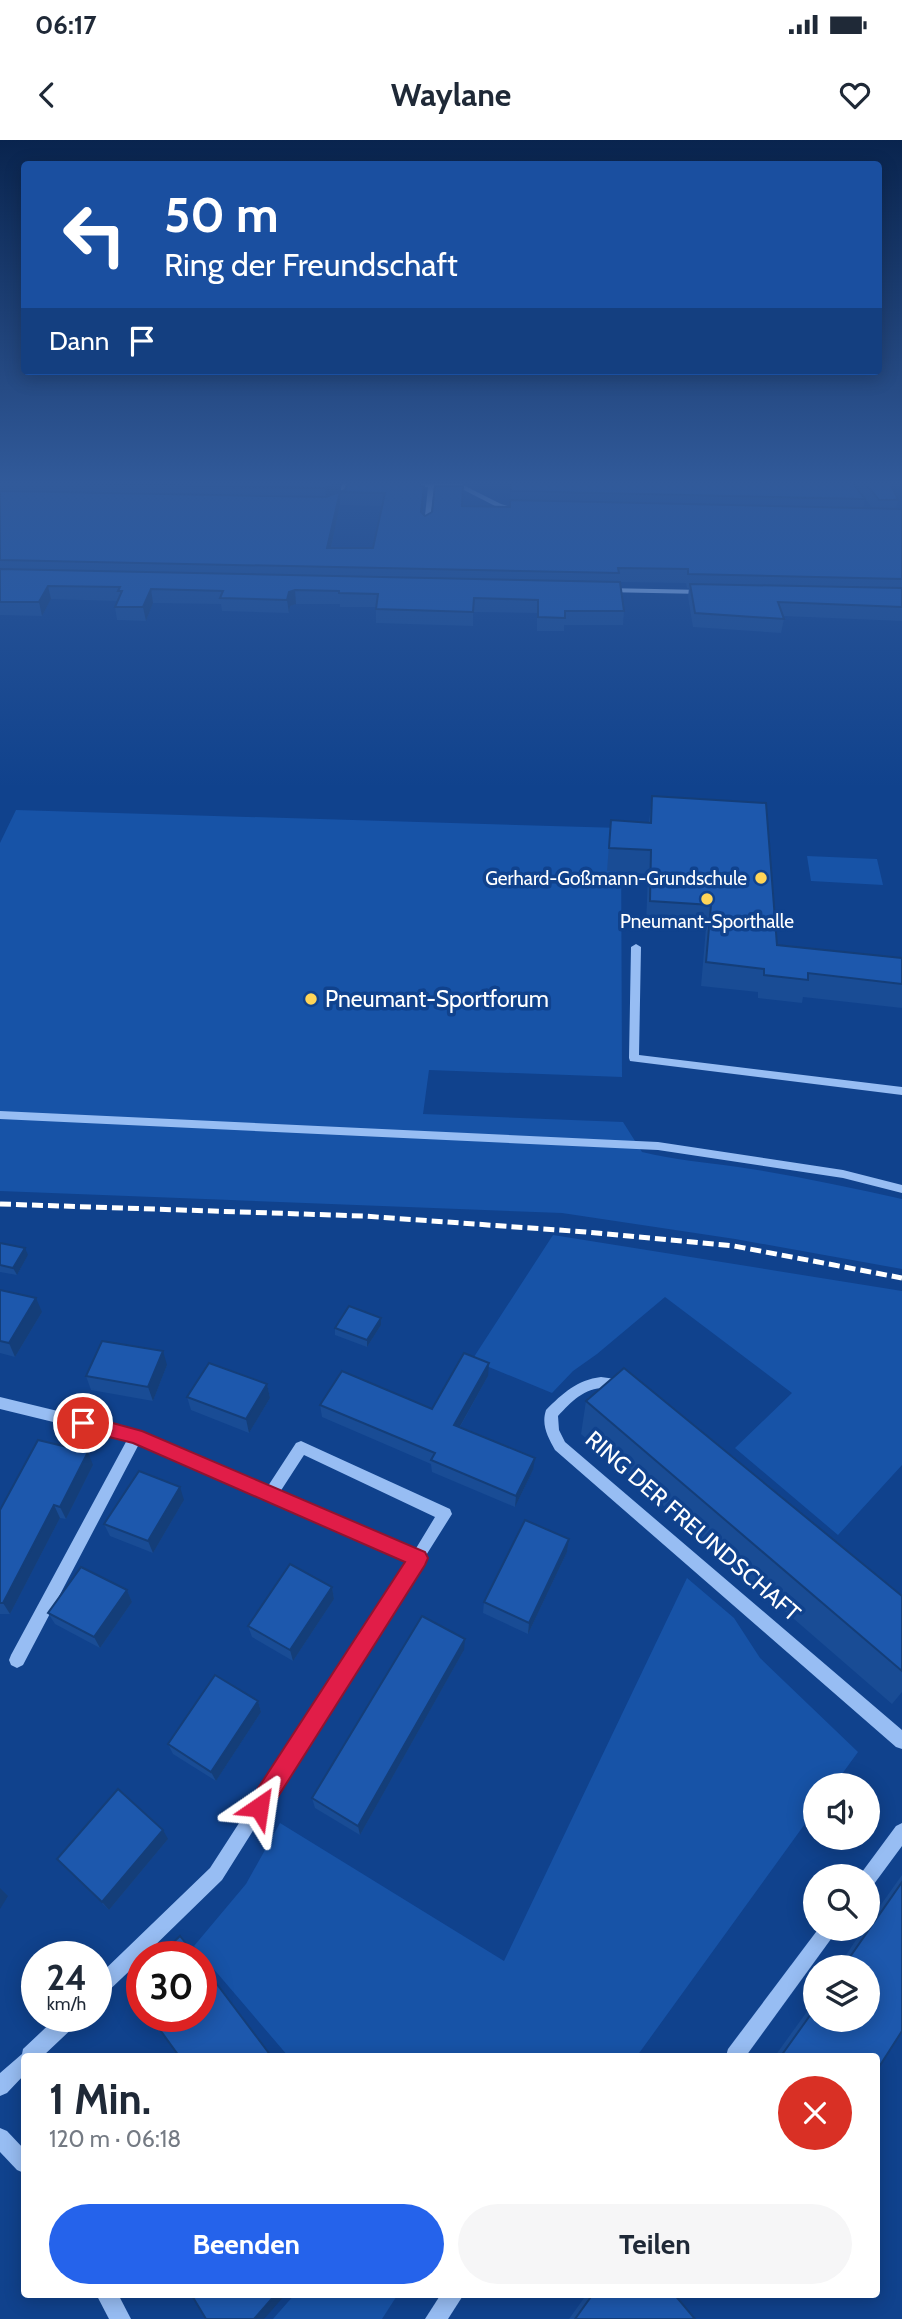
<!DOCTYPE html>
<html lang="de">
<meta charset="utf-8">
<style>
body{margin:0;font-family:Cabin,sans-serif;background:#f6f6f7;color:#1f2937;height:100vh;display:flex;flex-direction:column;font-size:26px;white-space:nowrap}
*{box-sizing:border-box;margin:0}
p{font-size:23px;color:#747a83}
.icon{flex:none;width:38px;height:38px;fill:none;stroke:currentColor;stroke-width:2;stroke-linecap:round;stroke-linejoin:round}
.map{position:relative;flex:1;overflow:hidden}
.drawer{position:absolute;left:21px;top:1913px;width:859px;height:245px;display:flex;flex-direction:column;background:#fff;border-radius:7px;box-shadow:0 4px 18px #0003}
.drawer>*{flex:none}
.top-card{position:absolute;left:21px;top:21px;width:861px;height:214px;border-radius:7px;box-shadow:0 4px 18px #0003;background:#1a4fa0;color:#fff;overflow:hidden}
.controls{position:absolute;left:803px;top:1633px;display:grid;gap:14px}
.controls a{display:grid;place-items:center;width:77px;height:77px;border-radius:50%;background:#fff;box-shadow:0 4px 18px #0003;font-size:35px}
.speed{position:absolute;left:21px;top:1801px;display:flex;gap:14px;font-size:35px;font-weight:700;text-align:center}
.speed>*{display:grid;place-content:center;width:91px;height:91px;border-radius:50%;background:#fff;box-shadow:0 4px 18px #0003;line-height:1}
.speed small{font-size:18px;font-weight:400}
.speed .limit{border:10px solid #d22;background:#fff;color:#111}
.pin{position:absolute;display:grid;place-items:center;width:60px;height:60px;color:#fff;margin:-30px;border:4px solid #fff;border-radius:50%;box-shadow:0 2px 7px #0007}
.me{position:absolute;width:77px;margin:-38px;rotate:32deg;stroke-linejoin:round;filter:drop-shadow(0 0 5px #0008)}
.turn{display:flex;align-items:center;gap:24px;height:147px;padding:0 28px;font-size:32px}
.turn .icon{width:91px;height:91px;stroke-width:2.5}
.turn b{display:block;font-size:49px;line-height:60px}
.then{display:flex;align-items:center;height:66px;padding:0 28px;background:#0003;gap:14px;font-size:26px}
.round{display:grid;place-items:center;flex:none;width:74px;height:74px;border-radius:37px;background:#f6f6f7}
.overview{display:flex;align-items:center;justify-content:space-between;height:119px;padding:0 28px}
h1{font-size:42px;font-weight:800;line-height:52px}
.action{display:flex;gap:14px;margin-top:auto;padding:14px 28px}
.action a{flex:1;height:80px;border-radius:42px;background:#2563eb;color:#fff;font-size:28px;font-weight:800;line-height:80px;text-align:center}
.action a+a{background:#f6f6f7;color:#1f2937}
.status{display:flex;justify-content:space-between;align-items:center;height:49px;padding:0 35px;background:#fff;direction:ltr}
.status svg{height:19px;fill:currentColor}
header{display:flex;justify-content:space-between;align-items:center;height:91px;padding:0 28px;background:#fff;font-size:32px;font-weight:800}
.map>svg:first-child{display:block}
.green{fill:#1753a7}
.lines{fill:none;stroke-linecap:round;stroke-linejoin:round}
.minor{fill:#97bdf3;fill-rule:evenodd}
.rail{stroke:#fff;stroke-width:5;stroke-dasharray:11 5;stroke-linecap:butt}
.wall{fill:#194c95;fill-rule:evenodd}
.shaded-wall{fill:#143e79}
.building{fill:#1d58ad;stroke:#143e79;stroke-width:2;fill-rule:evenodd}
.route{fill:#e11d48;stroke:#92132f;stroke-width:2}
.poi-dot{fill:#ffd558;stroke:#10428d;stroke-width:2.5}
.labels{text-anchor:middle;stroke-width:7;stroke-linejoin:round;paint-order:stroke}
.far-poi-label{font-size:19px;fill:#fff;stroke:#10428d;text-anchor:end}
.poi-label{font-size:23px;fill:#fff;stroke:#10428d;text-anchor:start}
.street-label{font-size:23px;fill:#fff;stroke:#10428d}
</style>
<div class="status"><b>06:17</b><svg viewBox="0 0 49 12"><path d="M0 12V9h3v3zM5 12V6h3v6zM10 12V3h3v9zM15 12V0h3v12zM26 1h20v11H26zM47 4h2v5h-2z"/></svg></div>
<header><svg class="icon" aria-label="back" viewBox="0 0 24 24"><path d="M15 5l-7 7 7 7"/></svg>Waylane<svg class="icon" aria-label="heart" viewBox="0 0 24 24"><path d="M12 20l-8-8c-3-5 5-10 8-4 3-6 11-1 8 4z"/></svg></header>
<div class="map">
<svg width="902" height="2179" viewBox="0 0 902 2179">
<rect width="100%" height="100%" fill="#10428d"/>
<g class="green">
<path d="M16,670l605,18 1,249 -193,-7 -6,44 200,8 19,30c33,8 62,10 96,15 55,8 109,20 164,32v70l-167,-30 -173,-26 -562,-22v-348z"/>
<polygon points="807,716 877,719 883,745 811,741"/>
<polygon points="553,1095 902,1151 902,1325 838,1395 735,1308 792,1253 665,1157 597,1214 573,1231 552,1253 472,1220"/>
<polygon points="687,1438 734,1478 760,1518 858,1612 834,1645 816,1645 815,1670 637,1916 288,1916 194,1806 246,1744 280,1683 504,1821"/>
<polygon points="295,2154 398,2154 382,2179 273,2179"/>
</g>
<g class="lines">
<g class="minor">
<polygon points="342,342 348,342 346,359 339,363 336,361 340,358"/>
<polygon points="403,344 461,344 501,364 521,370 518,372 497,367 460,348 434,347 430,385 427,387 424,385 428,347 405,347"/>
<polygon points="606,448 703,450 707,452 703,454 603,452 602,450"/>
<polygon points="636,804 641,807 639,915 902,947 902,955 630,921 629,918 631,807"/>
<polygon points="0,971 658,1002 843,1030 902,1045 902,1053 843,1038 658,1010 0,979"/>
<path d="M601,1237l29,4 2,4 -2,4c-8,2 -15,0 -23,-1 -22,-1 -35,13 -49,28l1,14 6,12 337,288v19l-6,-2 -341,-297c-7,-13 -14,-25 -9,-40 17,-17 31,-30 55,-33z"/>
<path d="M0,1257l136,33 132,56 28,-43 5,-2 149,68 2,5 -230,366 -78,76h-2v3l-40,38 -6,3v-22l114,-110 198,-307 -269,-117 -116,221 -6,3 -6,-3 -2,-5 2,-5 116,-215 -127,-31zM304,1315l131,62 -20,33 -135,-58z"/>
<polygon points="902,1683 902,1706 874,1744 868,1747 868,1736 860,1736 862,1732 896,1686"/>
<polygon points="819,1788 839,1788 746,1916 726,1916 728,1909"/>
<polygon points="58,1876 80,1876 78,1883 43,1916 24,1916 24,1935 7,1953 0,1956 0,1933 22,1914 23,1909"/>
<polygon points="0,1988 7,1991 24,2009 24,2033 17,2030 0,2012"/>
<polygon points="96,2154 118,2154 131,2179 109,2179"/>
<polygon points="441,2154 464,2154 448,2179 425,2179"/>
</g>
<polyline class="rail" points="0,1064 363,1076 586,1092 734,1106 902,1138"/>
</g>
<g class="wall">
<path d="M0,342h341l-2,10 6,-2 3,-8h73v4h3l-1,27 2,3 37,-10 48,1 1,-25h379l8,18 -2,8 6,1v112l-119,-5 1,3 -3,14 -88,-6 -5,-30 1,-9h-2l-1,-5 -68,-1 6,29 -1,14h-59v6h-27v-18l-64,-1v14l-97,-3v-16h-36v-3h-44l-6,2 -1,7 -67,-2 -1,-7 -68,-1 -7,18 -29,-1 -2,-13 2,-6 -66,-2 -9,17 -42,-1zM865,359l8,9h-10zM340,365l42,1 -9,42h-42z"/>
<polygon points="652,656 777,805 902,818 902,868 803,857 802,863 758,858 758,852 701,846 706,788 646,784 648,734 607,731 611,680 649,683"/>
<polygon points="0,1103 28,1115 17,1135 0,1132"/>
<polygon points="0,1150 42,1172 15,1217 0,1213"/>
<polygon points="381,1178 381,1185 367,1207 335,1195 335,1188"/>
<polygon points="167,1225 153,1261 91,1250 86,1236"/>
<polygon points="488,1236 460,1287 533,1330 515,1367 432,1332 431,1324 322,1277 320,1265 432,1269"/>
<polygon points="267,1244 270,1258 249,1293 191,1270 187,1257"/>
<polygon points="586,1261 902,1456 902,1552 892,1564 581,1294"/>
<polygon points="93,1325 66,1379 60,1378 10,1474 0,1474 0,1370"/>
<polygon points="184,1360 153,1413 110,1396 104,1384"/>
<polygon points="569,1399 567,1412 528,1494 483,1473 484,1462"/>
<polygon points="332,1447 334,1459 293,1521 252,1497 248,1486"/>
<polygon points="127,1450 132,1462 100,1508 55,1484 48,1473"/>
<polygon points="464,1510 360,1695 315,1668 312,1658"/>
<polygon points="258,1561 261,1572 216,1641 173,1614 168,1604"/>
<polygon points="168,1699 109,1770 57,1719"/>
<polygon points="902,1735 902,1891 877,1916 775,1916 816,1859 816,1880 868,1827 838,1827 864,1788 868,1788 868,1783"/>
<polygon points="587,2154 674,2154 695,2179 569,2179"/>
</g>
<g class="shaded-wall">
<polygon points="337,342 341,342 338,356 326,360 325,348"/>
<polygon points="424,346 424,358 421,385 421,372"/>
<polygon points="340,352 340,365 328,421 327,408"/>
<polygon points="48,446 51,459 42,476 39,462"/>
<polygon points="151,449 153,463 146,481 143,467"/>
<polygon points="295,450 296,464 290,466 289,473 287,460 289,452"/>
<polygon points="25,1108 28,1115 17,1135 13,1128"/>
<polygon points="36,1158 42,1172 15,1217 9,1203"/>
<polygon points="381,1178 381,1185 367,1207 367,1200"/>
<polygon points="163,1211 167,1225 153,1261 148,1247"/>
<polygon points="489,1223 488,1236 454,1297 454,1285"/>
<polygon points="267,1244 270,1258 249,1293 246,1279"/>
<polygon points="88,1312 93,1325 66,1379 60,1367"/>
<polygon points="535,1318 533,1330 515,1367 516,1356"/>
<polygon points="180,1347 184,1360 153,1413 148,1401"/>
<polygon points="54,1365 60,1378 10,1474 3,1463"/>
<polygon points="569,1399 567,1412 528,1494 529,1483"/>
<polygon points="332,1447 334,1459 293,1521 290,1510"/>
<polygon points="127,1450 132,1462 100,1508 94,1497"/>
<polygon points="465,1499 464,1510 360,1695 358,1686"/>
<polygon points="258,1561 261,1572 216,1641 211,1632"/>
<polygon points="163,1690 168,1699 109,1770 102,1762"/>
<polygon points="0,1748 8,1756 0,1769"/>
<polygon points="276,2154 286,2154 264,2179 254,2179"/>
</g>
<g class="building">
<polygon points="20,342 337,342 337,343 325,348"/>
<path d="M348,342h72v4h4l-3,26 4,4 7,-4 3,-26h28l-1,20 48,1v-7l392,9v70l-214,-5v-5l-70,-1 1,5 -619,-13v-69l326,6 19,-7zM340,352l45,1 -12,55h-46z"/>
<polygon points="511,342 852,342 865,359 511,351"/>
<polygon points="864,342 890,342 898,360 879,360"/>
<polygon points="0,429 620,442 624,471 565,471 565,478 538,477 538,460 474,458 473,472 376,469 378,454 339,453 339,451 295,450 289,452 287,460 220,458 223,451 151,449 143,467 115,467 122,451 118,451 120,447 48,446 39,462 0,462"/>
<polygon points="690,444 902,448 902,467 778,462 784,479 695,473"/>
<polygon points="652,656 766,663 777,805 902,818 902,844 808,833 808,840 764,835 764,829 706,822 711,765 650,761 651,710 609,708 611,680 651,683"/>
<polygon points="0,1103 25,1108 13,1128 0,1125"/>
<polygon points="0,1150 36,1158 9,1203 0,1201"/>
<polygon points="349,1166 381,1178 367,1200 335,1188"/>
<polygon points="102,1201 163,1211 148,1247 86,1236"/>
<polygon points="464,1213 489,1223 454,1285 535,1318 516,1356 431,1320 435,1313 320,1265 342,1231 432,1269"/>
<polygon points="209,1223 267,1244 246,1279 187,1257"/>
<polygon points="624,1228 902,1456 902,1531 586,1261"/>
<polygon points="38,1300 88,1312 60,1367 54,1365 3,1463 0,1463 0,1370"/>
<polygon points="139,1331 180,1347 148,1401 104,1384"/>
<polygon points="525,1380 569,1399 529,1483 484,1462"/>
<polygon points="290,1424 332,1447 290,1510 248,1486"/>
<polygon points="81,1427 127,1450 94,1497 48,1473"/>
<polygon points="422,1476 465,1499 358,1686 312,1658"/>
<polygon points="215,1535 258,1561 211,1632 168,1604"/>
<polygon points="118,1649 163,1690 102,1762 57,1719"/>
<polygon points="902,1742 902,1891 877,1930 877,1916 781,1916 816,1867 816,1880 868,1880 868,1827 843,1827"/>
<polygon points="180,1796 196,1816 159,1816"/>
<polygon points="201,1823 271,1916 179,1916 150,1876 201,1876"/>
<polygon points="142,1833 142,1864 129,1846"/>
<polygon points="191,2154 276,2154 254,2179 206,2179"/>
<polygon points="593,2154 674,2154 695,2179 575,2179"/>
</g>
<linearGradient id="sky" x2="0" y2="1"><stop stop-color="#09244e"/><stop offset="0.53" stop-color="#315a9a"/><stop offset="1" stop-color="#315a9a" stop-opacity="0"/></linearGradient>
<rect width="902" height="647" fill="url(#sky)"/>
<polygon class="route" points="83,1275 142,1291 425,1412 428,1418 425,1425 267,1674 259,1677 251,1674 248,1667 251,1659 405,1422 133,1303 77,1289 74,1283 77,1278"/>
<g class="poi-dot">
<circle cx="761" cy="738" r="7"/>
<circle cx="707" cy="759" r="7"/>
<circle cx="311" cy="859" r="7"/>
</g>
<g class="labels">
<g class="far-poi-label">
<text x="747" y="745">Gerhard-Goßmann-Grundschule</text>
<text x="707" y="788" text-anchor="middle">Pneumant-Sporthalle</text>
</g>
<g class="poi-label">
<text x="325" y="867">Pneumant-Sportforum</text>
</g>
<g class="street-label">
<text transform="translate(693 1386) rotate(41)" y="8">RING DER FREUNDSCHAFT</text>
</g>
</g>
</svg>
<div class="controls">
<a><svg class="icon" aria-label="sound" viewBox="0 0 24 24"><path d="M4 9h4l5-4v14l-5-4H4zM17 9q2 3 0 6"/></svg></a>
<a><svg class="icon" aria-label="search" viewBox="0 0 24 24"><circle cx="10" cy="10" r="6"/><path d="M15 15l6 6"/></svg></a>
<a><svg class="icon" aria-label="layers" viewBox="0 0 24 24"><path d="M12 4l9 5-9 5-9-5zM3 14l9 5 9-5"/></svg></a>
</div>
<div class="speed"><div>24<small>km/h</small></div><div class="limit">30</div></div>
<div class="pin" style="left:83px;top:1283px;background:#d93025"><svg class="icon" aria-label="arrive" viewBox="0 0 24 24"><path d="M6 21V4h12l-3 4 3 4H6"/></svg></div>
<svg class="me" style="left:259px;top:1667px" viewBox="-20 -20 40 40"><path d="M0-17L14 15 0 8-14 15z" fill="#e11d48" stroke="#fff" stroke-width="4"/></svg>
<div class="top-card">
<div class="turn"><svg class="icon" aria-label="left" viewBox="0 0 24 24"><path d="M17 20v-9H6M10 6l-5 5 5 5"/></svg><div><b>50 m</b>Ring der Freundschaft</div></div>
<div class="then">Dann<svg class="icon" aria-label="arrive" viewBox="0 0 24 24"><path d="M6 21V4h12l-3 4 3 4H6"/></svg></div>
</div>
<section class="drawer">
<div class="overview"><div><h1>1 Min.</h1><p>120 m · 06:18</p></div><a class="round" style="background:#d93025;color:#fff"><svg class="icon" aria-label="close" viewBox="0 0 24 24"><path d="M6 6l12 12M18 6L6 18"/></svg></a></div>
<div class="action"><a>Beenden</a><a>Teilen</a></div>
</section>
</div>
